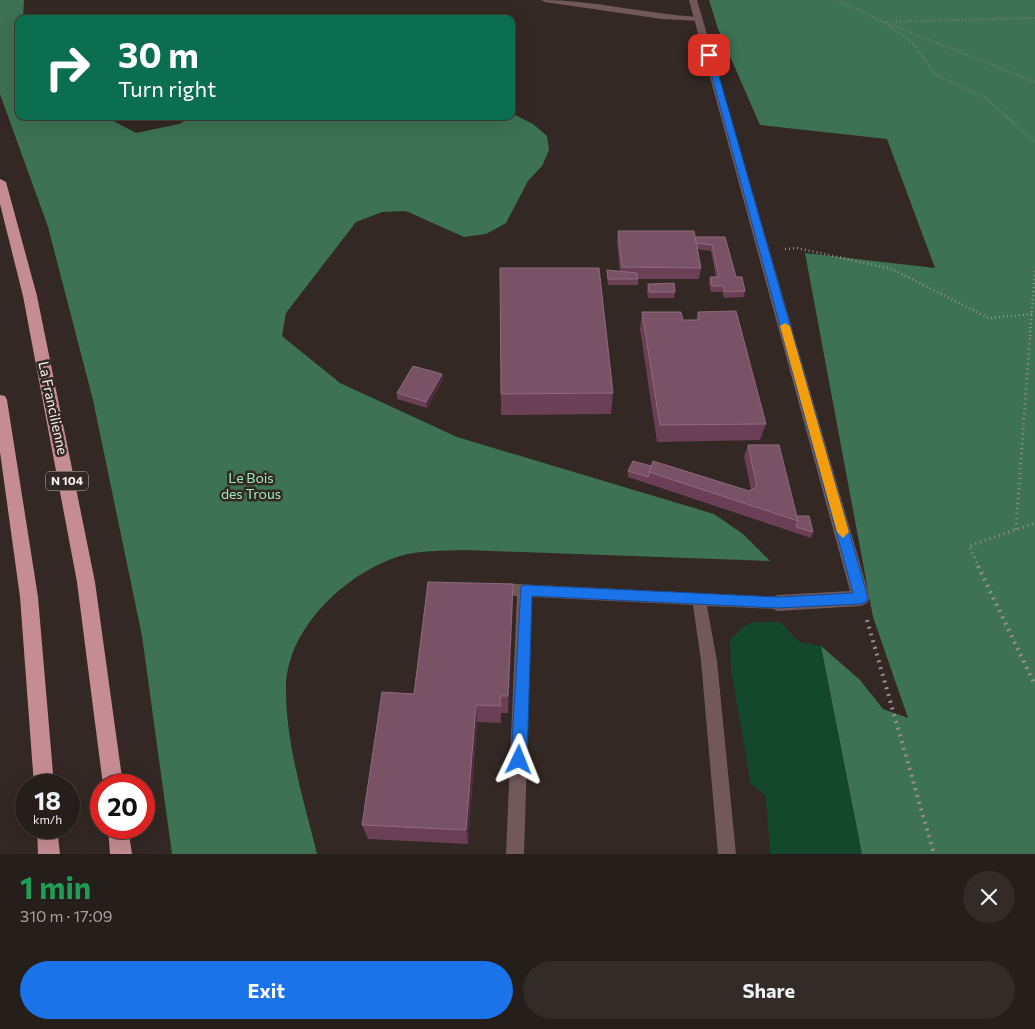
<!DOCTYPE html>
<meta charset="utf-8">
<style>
body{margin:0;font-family:Commissioner,sans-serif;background:#322b27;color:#f1f3f6;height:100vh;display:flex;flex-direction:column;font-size:19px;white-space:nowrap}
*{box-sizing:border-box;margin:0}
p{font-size:16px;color:#a4a2a2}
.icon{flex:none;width:28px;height:28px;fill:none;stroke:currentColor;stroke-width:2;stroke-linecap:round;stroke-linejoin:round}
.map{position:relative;height:854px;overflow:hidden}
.side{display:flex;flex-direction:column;background:#261e1a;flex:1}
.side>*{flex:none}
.banner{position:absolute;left:15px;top:15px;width:500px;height:105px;border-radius:10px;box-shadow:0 5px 20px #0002,0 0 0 1px #423c39;background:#0b6e4f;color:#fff;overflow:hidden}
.speed{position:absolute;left:15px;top:774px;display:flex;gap:10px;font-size:25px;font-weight:700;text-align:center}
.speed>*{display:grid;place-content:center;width:65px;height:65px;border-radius:50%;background:#261e1a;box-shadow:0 5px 20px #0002,0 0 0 1px #423c39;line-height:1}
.speed small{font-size:12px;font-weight:400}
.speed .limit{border:8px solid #d22;background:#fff;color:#111}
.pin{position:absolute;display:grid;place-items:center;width:42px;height:42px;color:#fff;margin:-21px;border-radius:10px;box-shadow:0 2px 8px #0006}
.me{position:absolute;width:55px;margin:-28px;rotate:2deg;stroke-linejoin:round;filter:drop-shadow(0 0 4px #0008)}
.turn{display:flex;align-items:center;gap:18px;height:105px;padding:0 20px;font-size:22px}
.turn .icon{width:65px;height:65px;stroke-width:2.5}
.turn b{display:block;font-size:35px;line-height:42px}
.round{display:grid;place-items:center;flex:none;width:52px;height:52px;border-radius:26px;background:#322b27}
.summary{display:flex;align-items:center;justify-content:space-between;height:85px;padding:0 20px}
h1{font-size:30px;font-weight:700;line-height:38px;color:#1e9e55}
.cta{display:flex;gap:10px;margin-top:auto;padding:10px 20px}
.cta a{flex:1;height:58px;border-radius:30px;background:#1a73e8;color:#fff;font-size:20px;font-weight:700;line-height:58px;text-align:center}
.cta a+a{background:#322b27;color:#f1f3f6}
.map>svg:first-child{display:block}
.green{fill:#14482d}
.forest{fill:#3d7254}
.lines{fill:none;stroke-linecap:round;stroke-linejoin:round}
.path-far3{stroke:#978e8a;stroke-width:2;stroke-dasharray:0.5 2.5;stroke-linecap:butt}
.path-far2{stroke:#978e8a;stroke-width:2.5;stroke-dasharray:1 3;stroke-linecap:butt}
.path-far1{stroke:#978e8a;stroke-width:3;stroke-dasharray:1 4;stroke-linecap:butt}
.path{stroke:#978e8a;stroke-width:4;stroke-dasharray:2 5;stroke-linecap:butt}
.service{fill:#72585b;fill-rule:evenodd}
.minor{fill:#72585b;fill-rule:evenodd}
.trunk{fill:#c58c93;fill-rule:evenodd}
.wall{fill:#6b3f56}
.shaded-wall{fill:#4e2d3a}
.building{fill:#7a5266;stroke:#8e6b7c}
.route{fill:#1a73e8;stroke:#114b97}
.slow{fill:#f59e0b}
.labels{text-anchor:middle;stroke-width:5;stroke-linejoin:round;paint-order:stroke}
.shield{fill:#332823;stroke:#beb5b2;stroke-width:1}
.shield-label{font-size:12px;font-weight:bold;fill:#faf2ef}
.street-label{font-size:14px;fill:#faf2ef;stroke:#332823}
.park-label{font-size:14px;fill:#98ebba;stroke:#332823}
</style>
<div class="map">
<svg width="1035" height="854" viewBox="0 0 1035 854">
<rect width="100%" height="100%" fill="#332823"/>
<polygon class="green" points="754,622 780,622 799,642 821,646 862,854 770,854 766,796 751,784 731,670 730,640 744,626"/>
<g class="forest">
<path d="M0,0h24l-1,19h-4v97h85l32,17 43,-9 15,-8h317v-3l22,11 14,12 2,14 -7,16 -14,15 -22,42 -20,11 -22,3 -58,-26 -24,1 -26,10 -70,91 -4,23 58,47 117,54 257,77 29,20 27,27 -306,-11c-21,1 -44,0 -64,6 -54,17 -115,73 -114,134 0,55 18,111 31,164h-145l-30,-218 -49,-236 -45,-173 -48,-133z"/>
<polygon points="709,0 1035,0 1035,854 862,854 821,646 860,680 883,709 908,718 873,617 805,253 935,268 887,139 760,125 718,29"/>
</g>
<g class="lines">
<g class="path-far3">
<polyline points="837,0 883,22 913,43 935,74 985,98 1035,142"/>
<polyline points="884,22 1035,18"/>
<polyline points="889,24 1035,82"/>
</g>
<g class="path-far2">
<polyline points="785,249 797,248 892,269 989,318 1032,314"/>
<polyline points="1030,336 1035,269"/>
</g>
<g class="path-far1">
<polyline points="1016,529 1030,335"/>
<polyline points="979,567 969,546 1035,523"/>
</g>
<g class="path">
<polyline points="978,566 1035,685"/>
<polyline points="867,620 934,854"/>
</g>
<g class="service">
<path d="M541,0c53,0 105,14 158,17l4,2 -4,2 -37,-2 -117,-17z"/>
<polygon points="496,583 777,597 782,598 784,603 782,608 777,609 707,606 717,661 736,854 718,854 701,661 693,605 532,597 524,854 506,854 517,596 491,593 489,589 491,585"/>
</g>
<polygon class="minor" points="689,0 697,0 870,598 867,603 861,606 777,611 771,608 768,603 771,598 777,595 850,591"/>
<g class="trunk">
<polygon points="0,179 6,182 37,296 95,582 123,785 103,785 77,582 23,296 0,204"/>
<polygon points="0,395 5,396 7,400 38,597 54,785 34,785 20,597 0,452"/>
<polygon points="37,828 57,828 60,854 38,854"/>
<polygon points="108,828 128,828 132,854 110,854"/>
</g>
</g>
<g class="wall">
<polygon points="618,231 695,237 725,237 736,277 745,291 744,297 724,298 722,292 711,292 709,283 710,277 716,277 711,251 697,249 701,268 699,279 638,279 638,285 608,285 607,276 607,270 620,271 617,242"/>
<polygon points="648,284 675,292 674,298 648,298 647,290"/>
<polygon points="642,312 683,320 696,320 698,312 766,424 760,440 657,442 640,329"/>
<polygon points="442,374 443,380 427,408 397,399 397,393"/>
<polygon points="613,393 611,414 501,415 501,394"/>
<polygon points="748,445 797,516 813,532 811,538 628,477 628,471 651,466 749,491 751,490 744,456"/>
<polygon points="513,584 513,603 508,713 501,713 501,723 477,722 468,844 368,839 362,825 414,694"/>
</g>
<g class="shaded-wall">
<polygon points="442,374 443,380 427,408 426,402"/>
<polygon points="513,584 513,603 508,713 508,696"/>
<polygon points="476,705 477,722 468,844 466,830"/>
</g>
<g class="building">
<polygon points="618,231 694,231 701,268 622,267"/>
<polygon points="695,237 725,237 736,277 742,277 745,291 725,292 723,286 712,286 710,277 719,277 712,245 696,243"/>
<polygon points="500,268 599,268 613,393 501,394"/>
<polygon points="607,270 637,273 638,279 608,279"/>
<polygon points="674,283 675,292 649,292 648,284"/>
<polygon points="736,311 766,424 660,425 642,312 681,312 683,320 699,320 698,312"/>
<polygon points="413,366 442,374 426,402 397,393"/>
<polygon points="748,445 779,445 798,521 649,472 653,461 749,491 757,487"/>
<polygon points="633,461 651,466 649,472 648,477 628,471"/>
<polygon points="797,516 809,516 813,532 796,527 798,521"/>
<polygon points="428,582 513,584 508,696 500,696 501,706 476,705 466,830 362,825 382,692 414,694"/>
</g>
<polygon class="route" points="709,53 713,55 868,598 866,602 861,604 777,608 532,596 527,760 524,765 519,767 514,765 511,760 521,586 526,585 777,597 853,593 706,55"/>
<polygon class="slow" points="785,323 790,326 849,532 843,538 837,532 780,326"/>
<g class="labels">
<rect class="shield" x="46" y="471.5" width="42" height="19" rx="4"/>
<g class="shield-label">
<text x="67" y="485">N 104</text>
</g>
<g class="street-label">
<text transform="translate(53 408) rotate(78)" y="5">La Francilienne</text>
</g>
<g class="park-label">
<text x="251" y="483">Le Bois<tspan x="251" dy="16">des Trous</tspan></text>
</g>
</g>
</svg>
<div class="speed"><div>18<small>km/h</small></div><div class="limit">20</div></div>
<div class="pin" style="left:709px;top:55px;background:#d93025"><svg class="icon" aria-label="arrive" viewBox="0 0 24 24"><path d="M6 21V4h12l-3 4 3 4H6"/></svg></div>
<svg class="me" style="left:519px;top:760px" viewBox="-20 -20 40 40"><path d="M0-17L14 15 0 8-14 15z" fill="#1a73e8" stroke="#fff" stroke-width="4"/></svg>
<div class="banner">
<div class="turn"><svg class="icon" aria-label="right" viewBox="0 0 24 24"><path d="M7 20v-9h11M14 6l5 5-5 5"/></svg><div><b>30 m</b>Turn right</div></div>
</div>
</div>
<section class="side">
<div class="summary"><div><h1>1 min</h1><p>310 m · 17:09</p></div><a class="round"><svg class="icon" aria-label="close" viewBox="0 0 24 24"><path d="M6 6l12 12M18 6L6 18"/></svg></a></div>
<div class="cta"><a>Exit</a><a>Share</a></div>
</section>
